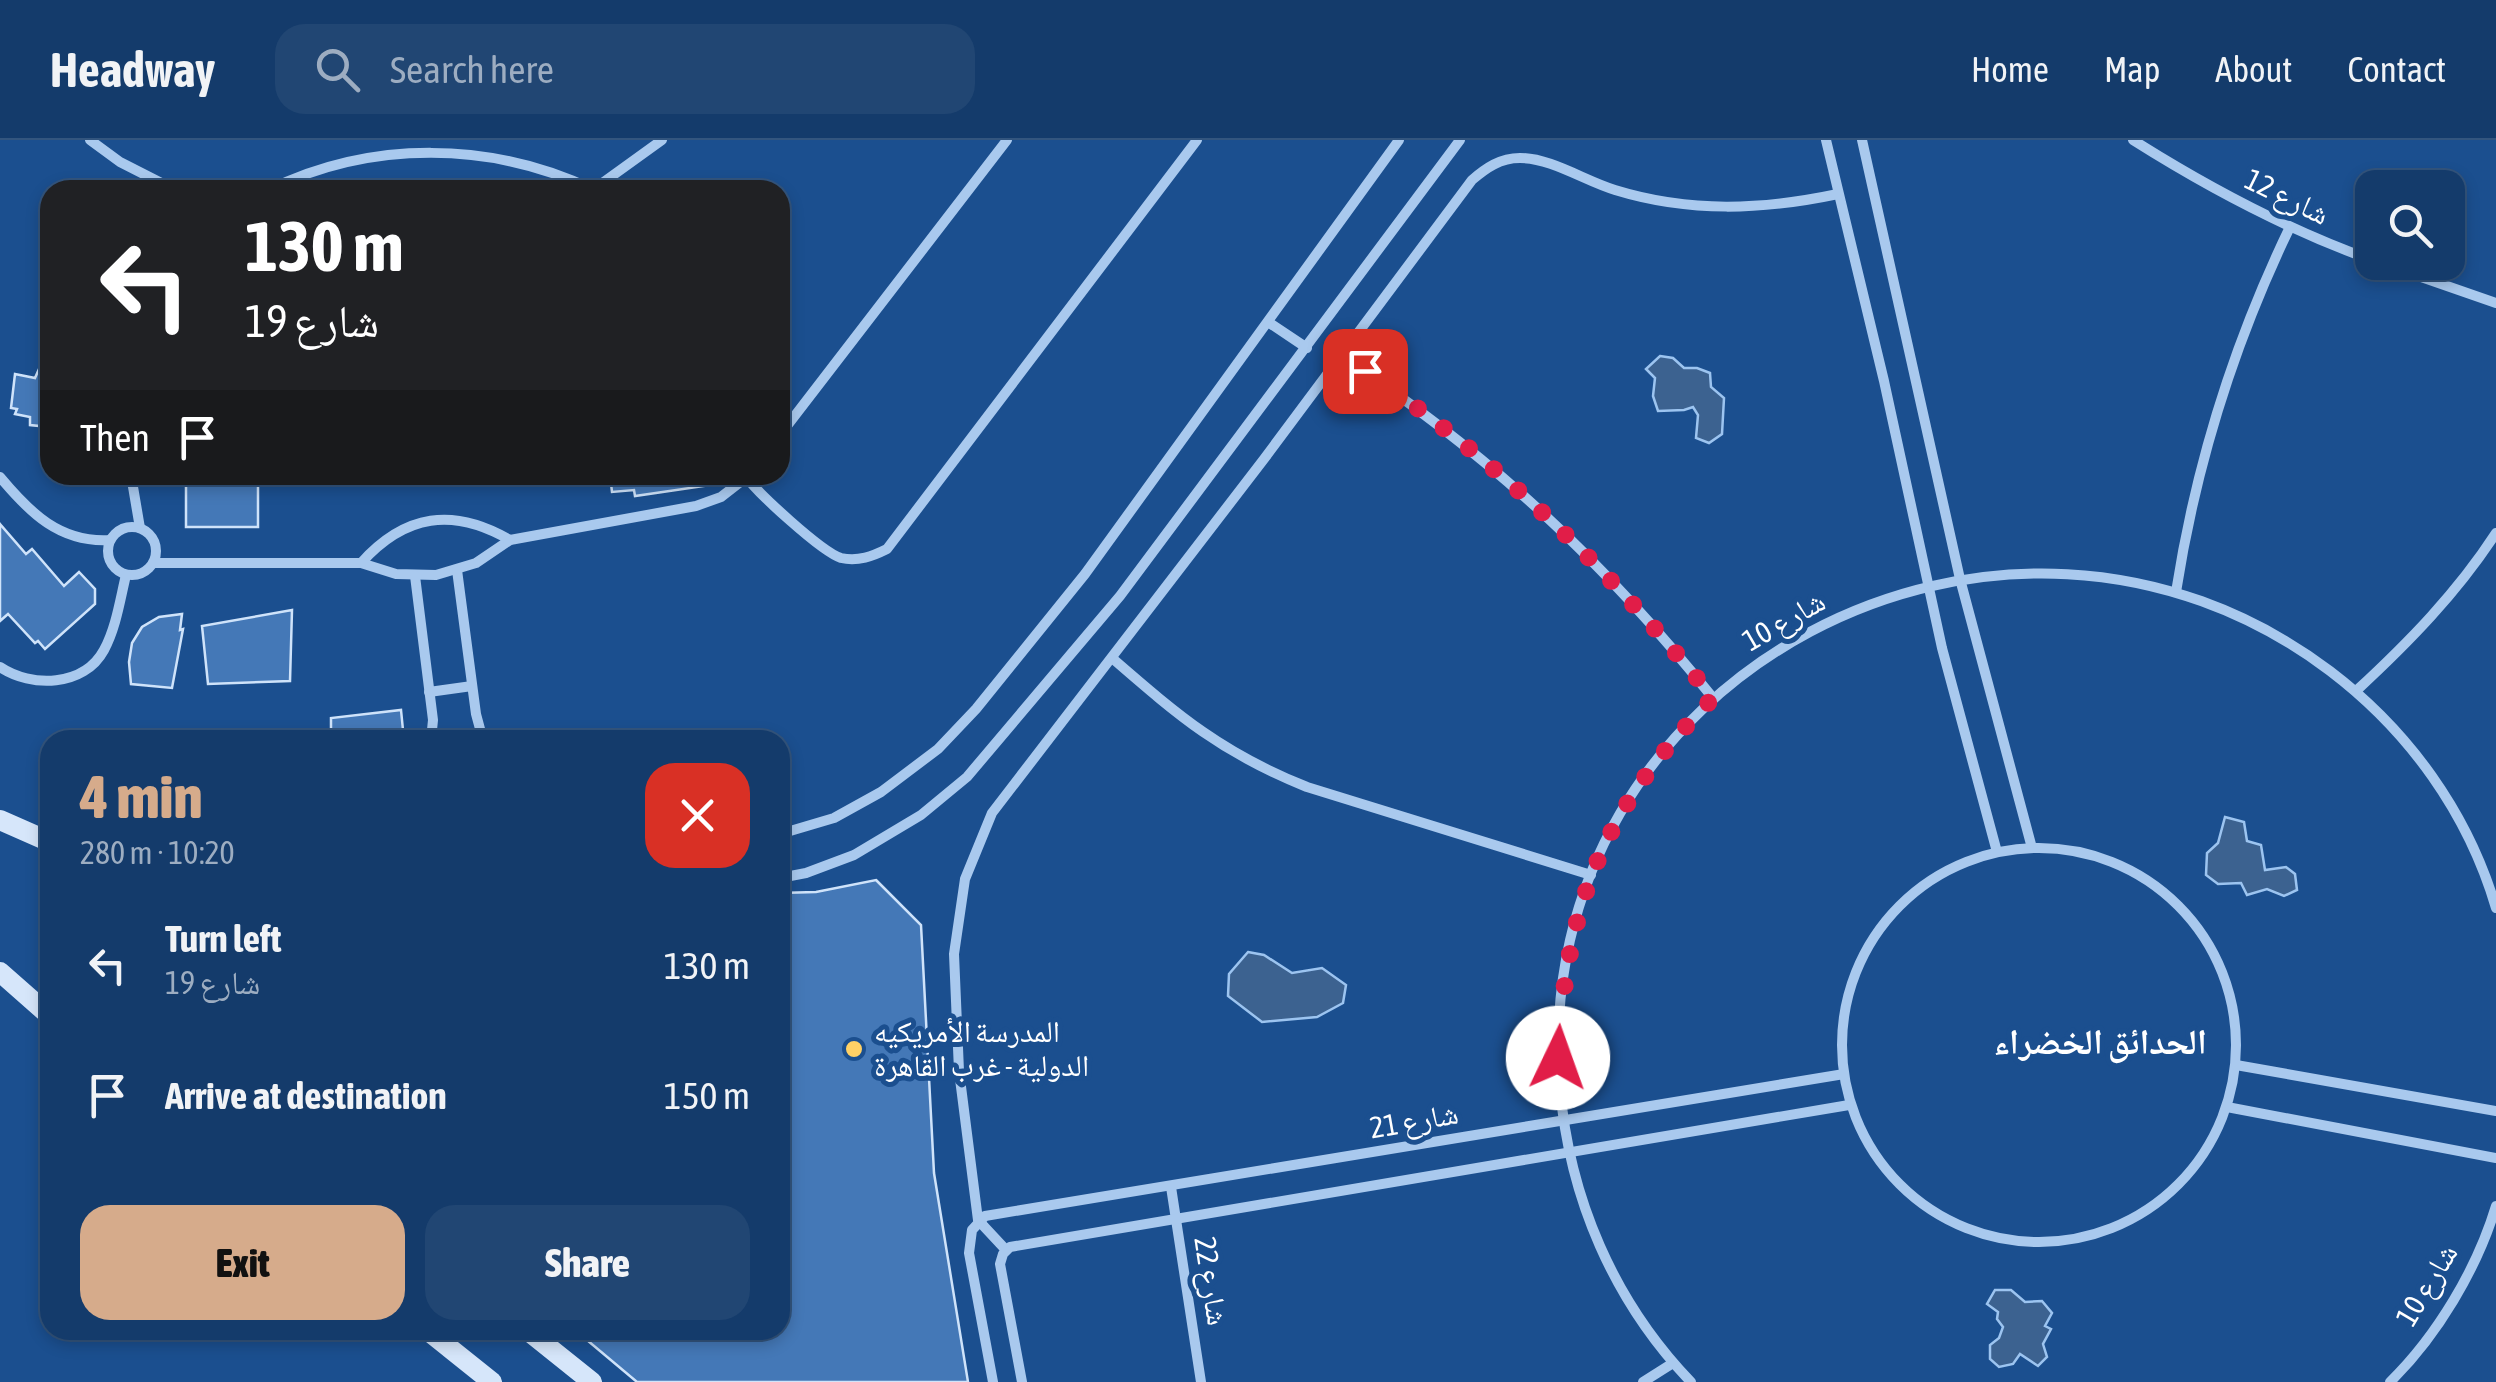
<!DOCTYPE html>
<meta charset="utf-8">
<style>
body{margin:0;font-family:"Asap Condensed","Noto Naskh Arabic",sans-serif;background:#214673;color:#f1f3f6;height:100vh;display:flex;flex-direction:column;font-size:38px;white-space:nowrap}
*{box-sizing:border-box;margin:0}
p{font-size:32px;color:#9dadc1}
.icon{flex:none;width:55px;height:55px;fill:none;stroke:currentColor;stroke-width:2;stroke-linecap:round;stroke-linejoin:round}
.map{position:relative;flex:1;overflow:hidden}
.side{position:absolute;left:40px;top:590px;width:750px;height:610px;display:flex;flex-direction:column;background:#143b6b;border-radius:30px;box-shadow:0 5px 15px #0003,0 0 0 2px #33557e}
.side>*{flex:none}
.hud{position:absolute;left:40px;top:40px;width:750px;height:305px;border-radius:30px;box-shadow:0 5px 15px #0003,0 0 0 2px #33557e;background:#202124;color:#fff;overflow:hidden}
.tools{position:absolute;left:2355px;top:30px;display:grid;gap:20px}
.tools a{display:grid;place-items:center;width:110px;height:110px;border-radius:20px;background:#143b6b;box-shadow:0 5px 15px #0003,0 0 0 2px #33557e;font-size:50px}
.pin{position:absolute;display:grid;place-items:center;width:85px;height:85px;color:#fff;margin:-42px;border-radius:20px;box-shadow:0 5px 15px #0006}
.me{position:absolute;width:110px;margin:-55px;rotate:3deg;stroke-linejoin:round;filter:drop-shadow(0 0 8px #0008)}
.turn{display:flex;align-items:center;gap:35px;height:210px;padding:0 40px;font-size:45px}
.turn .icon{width:130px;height:130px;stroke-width:2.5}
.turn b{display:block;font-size:70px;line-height:85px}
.then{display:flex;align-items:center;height:95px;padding:0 40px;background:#0003;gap:20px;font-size:38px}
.round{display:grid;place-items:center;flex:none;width:105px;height:105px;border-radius:30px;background:#214673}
.overview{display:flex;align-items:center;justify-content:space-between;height:170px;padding:0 40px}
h1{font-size:60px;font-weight:800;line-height:75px;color:#d6ab8b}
.button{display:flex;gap:20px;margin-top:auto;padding:20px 40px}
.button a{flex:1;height:115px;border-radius:30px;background:#d6ab8b;color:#111;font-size:40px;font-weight:800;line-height:115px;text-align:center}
.button a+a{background:#214673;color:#f1f3f6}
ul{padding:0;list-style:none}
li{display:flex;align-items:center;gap:30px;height:130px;padding:0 40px}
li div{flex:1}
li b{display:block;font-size:38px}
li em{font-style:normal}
header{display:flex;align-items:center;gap:60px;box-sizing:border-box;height:140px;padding:0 50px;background:#143b6b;border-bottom:2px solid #33557e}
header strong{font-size:48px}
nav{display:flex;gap:55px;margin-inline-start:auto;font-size:35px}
.search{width:700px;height:90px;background:#214673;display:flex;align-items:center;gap:25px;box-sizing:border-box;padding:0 35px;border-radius:30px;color:#9dadc1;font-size:38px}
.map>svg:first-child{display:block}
.water{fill:#3c6290;stroke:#9cc4f0;stroke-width:2.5}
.building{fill:#4478b7;stroke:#cfe3fa;stroke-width:2.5}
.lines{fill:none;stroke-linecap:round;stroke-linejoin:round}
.street{stroke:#a9c9ee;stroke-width:10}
.secondary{stroke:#d6e6fa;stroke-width:20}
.route{stroke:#e11d48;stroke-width:18;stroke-dasharray:0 32.4}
.poi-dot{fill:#ffd166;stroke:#1b4f8f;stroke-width:4}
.labels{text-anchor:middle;stroke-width:10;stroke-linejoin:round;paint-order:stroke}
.street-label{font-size:30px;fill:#fff;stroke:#1b4f8f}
.poi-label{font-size:30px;fill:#fff;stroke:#1b4f8f;text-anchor:start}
.quarter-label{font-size:35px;font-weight:bold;fill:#fff;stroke:#1b4f8f}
</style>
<header>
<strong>Headway</strong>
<div class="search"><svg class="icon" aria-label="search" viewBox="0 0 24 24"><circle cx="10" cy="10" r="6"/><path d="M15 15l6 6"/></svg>Search here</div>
<nav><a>Home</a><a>Map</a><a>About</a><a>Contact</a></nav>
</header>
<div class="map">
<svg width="2496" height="1242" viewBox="0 0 2496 1242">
<rect width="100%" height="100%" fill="#1b4f8f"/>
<g class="water">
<polygon points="1660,216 1673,218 1684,228 1697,228 1710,233 1711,247 1724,258 1722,294 1709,303 1696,298 1698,275 1693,267 1684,270 1658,271 1653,256 1655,238 1646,229"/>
<polygon points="2225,677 2244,682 2247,701 2261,705 2265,730 2286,727 2295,734 2297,750 2284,756 2267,749 2247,755 2241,743 2218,744 2206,735 2207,713 2218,703"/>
<polygon points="1248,812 1264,815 1292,833 1322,828 1346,845 1343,863 1317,877 1262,882 1228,856 1229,834"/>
<polygon points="1995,1150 2011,1150 2025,1162 2042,1161 2052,1173 2045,1186 2051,1189 2043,1204 2047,1217 2038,1226 2020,1214 2013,1224 1999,1227 1990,1219 1990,1205 1999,1198 2003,1187 1997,1179 1998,1172 1987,1164"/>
</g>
<g class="building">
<polygon points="50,204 50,287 30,285 30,277 15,274 17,269 11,268 15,234 35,238"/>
<polygon points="201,335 226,335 226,341 258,342 258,387 186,387 186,341 201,341"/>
<polygon points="610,335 704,335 704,346 635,356 634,350 612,352"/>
<polygon points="0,384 26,414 32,409 64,446 79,432 95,449 95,464 45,509 38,501 35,503 8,474 0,481"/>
<polygon points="292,470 290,541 208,544 202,486"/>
<polygon points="182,474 180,490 183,489 172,548 131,544 129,522 132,503 142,487 159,477"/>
<polygon points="401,570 404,600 331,600 331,578"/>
<polygon points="876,740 921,785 934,1033 968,1242 637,1242 575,1190 780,1190 780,753 816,752"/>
</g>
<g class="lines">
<g class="street">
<polyline points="90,0 120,22 175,50"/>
<polyline points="1826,0 1884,241 1942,508 1997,712"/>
<polyline points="1862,0 1960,439 2032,708"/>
<path d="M2133,0c76,48 155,90 239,120"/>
<polyline points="594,49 662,0"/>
<path d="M269,50c102,-50 222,-49 325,0"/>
<polyline points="2378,122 2496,163"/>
<polyline points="1268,182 1307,208"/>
<path d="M1342,216c150,101 258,201 371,342"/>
<polyline points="780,295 1007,0"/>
<polyline points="131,335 140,388"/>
<path d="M745,335c11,17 77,77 96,83 17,4 32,-2 46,-9l310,-409"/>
<path d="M0,337c30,36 60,66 110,63"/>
<circle cx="132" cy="411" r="24"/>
<polyline points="154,423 361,423 396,434 436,435 476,423 510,400 696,366 721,357 748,336"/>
<path d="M361,423c44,-49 92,-56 149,-23"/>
<polyline points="457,430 476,574 483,600"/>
<polyline points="415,436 433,580 431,600"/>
<path d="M2176,452c20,-128 57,-247 114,-365"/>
<path d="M1112,518c68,59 110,95 195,129l284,88"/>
<path d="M0,527c31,21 84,20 104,-17 12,-22 16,-50 22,-75"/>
<path d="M2356,551c52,-48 101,-98 140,-158"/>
<polyline points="429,552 472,546"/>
<polyline points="780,694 834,678 881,652 938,609 976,569 1085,434 1399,0"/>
<circle cx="2039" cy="905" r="197"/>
<polyline points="780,738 806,733 854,715 921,675 967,637 1120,456 1460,0"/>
<polyline points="2236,925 2496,971"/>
<polyline points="2227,967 2496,1018"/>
<polyline points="1171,1047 1201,1242"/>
<path d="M1006,1110l-28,-30 -19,-149 -5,-117 11,-75 27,-66 272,-354 208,-279c14,-12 28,-22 48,-22 31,0 65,23 95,32 75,23 147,20 223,4"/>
<polyline points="993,1242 969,1113 972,1090 985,1076 1844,934"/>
<polyline points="1022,1242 1000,1124 1003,1114 1010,1107 1849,965"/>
<polyline points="1643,1242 1673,1223"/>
<path d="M1691,1242c-77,-80 -122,-184 -131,-295 -34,-413 444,-662 770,-416 79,60 138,142 166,237"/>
<path d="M2390,1242c47,-46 87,-113 106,-176"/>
</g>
<g class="secondary">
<polyline points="0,680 50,702"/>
<polyline points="0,832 50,876"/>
<polyline points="427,1190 492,1242"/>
<polyline points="527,1190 592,1242"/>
</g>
</g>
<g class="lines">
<path class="route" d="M1365,231c135,91 247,201 348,327 -110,110 -147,207 -155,360"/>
</g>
<circle class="poi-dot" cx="854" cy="909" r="10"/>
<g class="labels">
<g class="street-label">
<text transform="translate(2287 57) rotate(26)" y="10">شارع 12</text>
<text transform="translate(1784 481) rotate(-30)" y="10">شارع 10</text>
<text transform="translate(1414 981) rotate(-10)" y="10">شارع 21</text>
<text transform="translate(1211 1141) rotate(81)" y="10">شارع 22</text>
<text transform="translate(2427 1145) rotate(-59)" y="10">شارع 10</text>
</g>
<g class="poi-label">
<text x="874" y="902">المدرسة الأمريكيه<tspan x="874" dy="34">الدولية - غرب القاهرة</tspan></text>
</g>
<g class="quarter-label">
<text x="2100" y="914">الحدائق الخضراء</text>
</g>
</g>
</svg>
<div class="tools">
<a><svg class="icon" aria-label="search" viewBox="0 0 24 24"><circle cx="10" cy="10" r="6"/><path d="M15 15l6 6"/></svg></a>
</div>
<div class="pin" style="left:1365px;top:231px;background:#d93025"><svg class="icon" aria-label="arrive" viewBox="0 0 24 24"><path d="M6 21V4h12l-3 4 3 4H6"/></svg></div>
<svg class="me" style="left:1558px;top:918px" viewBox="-20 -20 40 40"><circle r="19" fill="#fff"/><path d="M0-13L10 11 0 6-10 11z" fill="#e11d48"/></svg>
<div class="hud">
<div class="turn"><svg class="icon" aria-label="left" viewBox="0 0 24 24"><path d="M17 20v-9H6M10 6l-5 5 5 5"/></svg><div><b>130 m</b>شارع 19</div></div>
<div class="then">Then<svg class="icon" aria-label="arrive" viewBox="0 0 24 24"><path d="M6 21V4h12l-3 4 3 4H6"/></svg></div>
</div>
<section class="side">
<div class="overview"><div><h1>4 min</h1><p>280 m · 10:20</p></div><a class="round" style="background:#d93025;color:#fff"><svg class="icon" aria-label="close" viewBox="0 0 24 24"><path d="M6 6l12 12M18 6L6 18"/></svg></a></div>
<ul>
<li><svg class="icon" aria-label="left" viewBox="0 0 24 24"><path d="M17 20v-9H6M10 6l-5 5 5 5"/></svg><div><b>Turn left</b><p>شارع 19</p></div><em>130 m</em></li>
<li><svg class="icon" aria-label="arrive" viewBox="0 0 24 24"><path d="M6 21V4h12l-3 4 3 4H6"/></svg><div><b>Arrive at destination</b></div><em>150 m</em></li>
</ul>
<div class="button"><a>Exit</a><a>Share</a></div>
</section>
</div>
